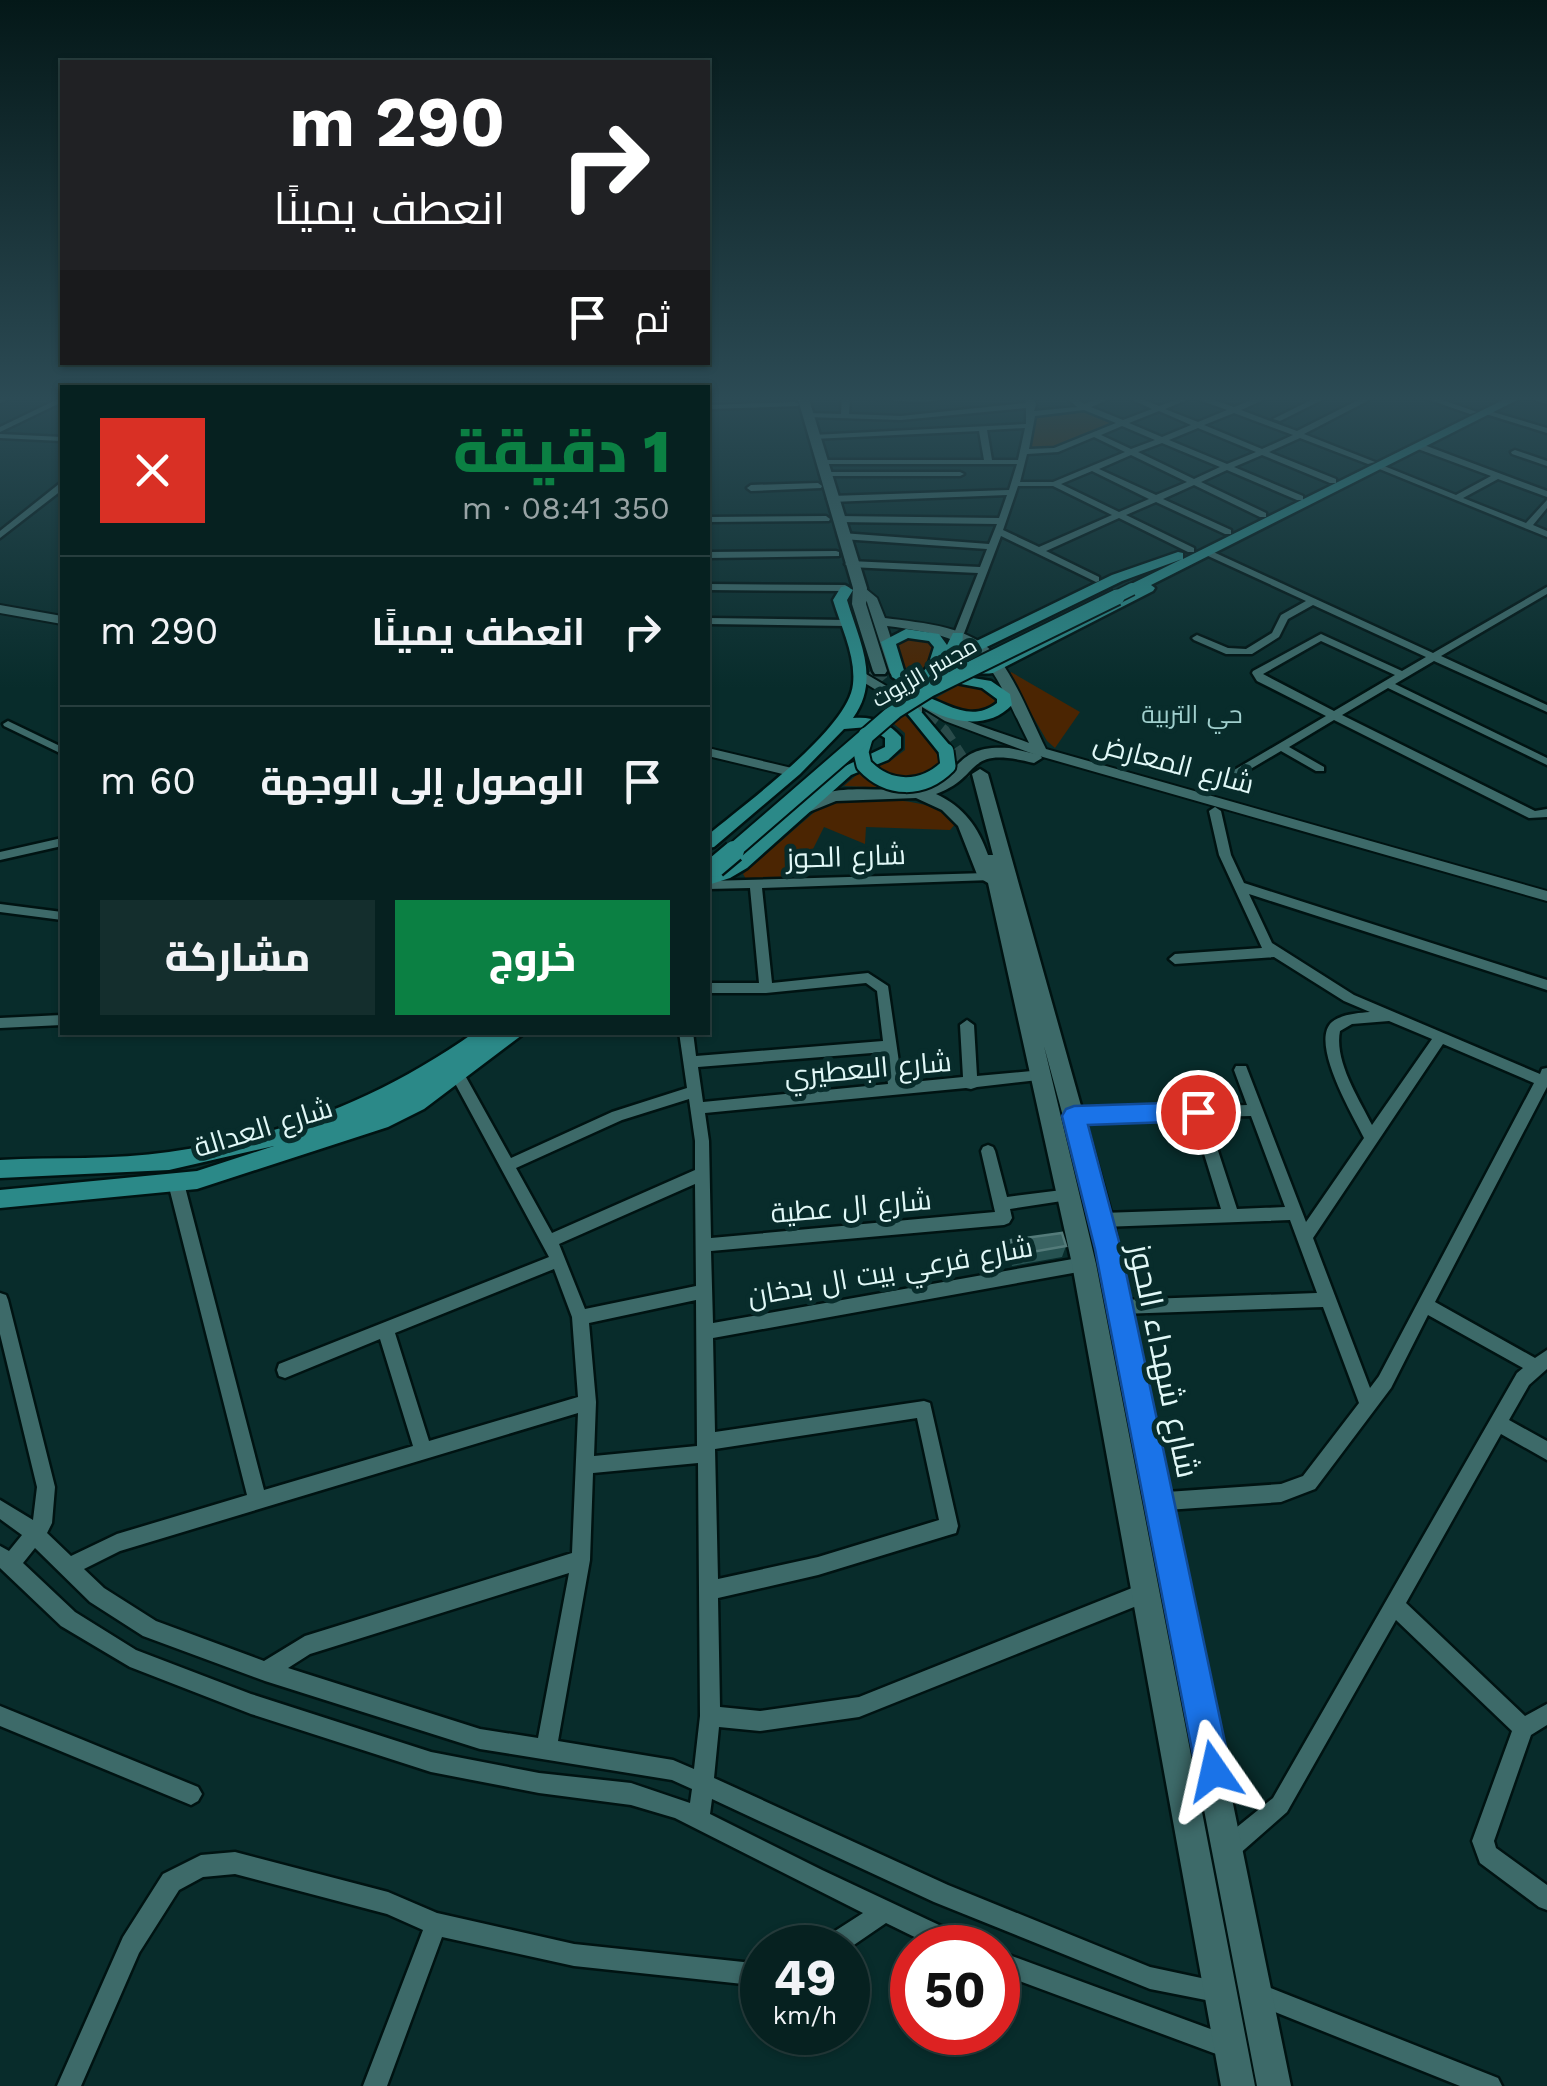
<!DOCTYPE html>
<html lang="ar">
<meta charset="utf-8">
<style>
body{margin:0;font-family:"Work Sans",Cairo,sans-serif;background:#142e2d;color:#f1f3f6;direction:rtl;height:100vh;display:flex;flex-direction:column;font-size:38px;white-space:nowrap}
*{box-sizing:border-box;margin:0}
p{font-size:32px;color:#98a3a5}
.icon{flex:none;width:55px;height:55px;fill:none;stroke:currentColor;stroke-width:2;stroke-linecap:round;stroke-linejoin:round}
.map{position:relative;flex:1;overflow:hidden;direction:ltr}
.sheet{position:absolute;left:60px;top:385px;width:650px;height:650px;display:flex;flex-direction:column;background:#062120;border-radius:0px;box-shadow:0 2px 8px #0004,0 0 0 2px #273e3e;direction:rtl}
.sheet>*{flex:none}
.top-card{position:absolute;left:60px;top:60px;width:650px;height:305px;border-radius:0px;box-shadow:0 2px 8px #0004,0 0 0 2px #273e3e;direction:rtl;background:#202124;color:#fff;overflow:hidden}
.speed{position:absolute;left:740px;top:1925px;display:flex;gap:20px;font-size:50px;font-weight:700;text-align:center}
.speed>*{display:grid;place-content:center;width:130px;height:130px;border-radius:50%;background:#062120;box-shadow:0 2px 8px #0004,0 0 0 2px #273e3e;line-height:1}
.speed small{font-size:25px;font-weight:400}
.speed .limit{border:15px solid #d22;background:#fff;color:#111}
.pin{position:absolute;display:grid;place-items:center;width:85px;height:85px;color:#fff;margin:-42px;border:5px solid #fff;border-radius:50%;box-shadow:0 2px 10px #0007}
.me{position:absolute;width:110px;margin:-55px;rotate:349deg;stroke-linejoin:round;filter:drop-shadow(0 0 8px #0008)}
.turn{display:flex;align-items:center;gap:35px;height:210px;padding:0 40px;font-size:45px}
.turn .icon{width:130px;height:130px;stroke-width:2.5}
.turn b{display:block;font-size:70px;line-height:85px}
.then{display:flex;align-items:center;height:95px;padding:0 40px;background:#0003;gap:20px;font-size:38px}
.round{display:grid;place-items:center;flex:none;width:105px;height:105px;border-radius:0px;background:#142e2d}
.head{display:flex;align-items:center;justify-content:space-between;height:170px;padding:0 40px}
h1{font-size:60px;font-weight:800;line-height:75px;color:#0b8043}
.cta{display:flex;gap:20px;margin-top:auto;padding:20px 40px}
.cta a{flex:1;height:115px;border-radius:0px;background:#0b8043;color:#fff;font-size:40px;font-weight:800;line-height:115px;text-align:center}
.cta a+a{background:#142e2d;color:#f1f3f6}
ul{padding:0;list-style:none}
li{display:flex;align-items:center;gap:30px;height:150px;padding:0 40px;border-top:2px solid #273e3e}
li div{flex:1}
li b{display:block;font-size:38px}
li em{font-style:normal}
.map>svg:first-child{display:block}
.green{fill:#4b2502}
.lines{fill:none;stroke-linecap:round;stroke-linejoin:round}
.secondary-tunnel{stroke:#294b4a;stroke-width:15;stroke-dasharray:15 8;stroke-linecap:butt}
.minor-casing{stroke:#001312;stroke-width:5}
.tertiary-casing{stroke:#001312;stroke-width:4}
.secondary-casing{stroke:#001312;stroke-width:5}
.primary-casing{stroke:#001312;stroke-width:5}
.minor{fill:#3d6a69;fill-rule:evenodd}
.tertiary{fill:#3d6a69;fill-rule:evenodd}
.secondary{fill:#3d6a69;fill-rule:evenodd}
.primary{fill:#2b8988;fill-rule:evenodd}
.primary-bridge-far2-casing{stroke:#001312;stroke-width:15;stroke-linecap:butt}
.primary-bridge-far1-casing{stroke:#001312;stroke-width:19;stroke-linecap:butt}
.primary-bridge-casing{stroke:#001312;stroke-width:25;stroke-linecap:butt}
.primary-bridge-far2{stroke:#2b8988;stroke-width:12}
.primary-bridge-far1{stroke:#2b8988;stroke-width:15}
.primary-bridge{stroke:#2b8988;stroke-width:20}
.wall{fill:#265251}
.building{fill:#3a6463;stroke:#547b7a;stroke-width:2.5}
.route{fill:#1a73e8;stroke:#114b97;stroke-width:2.5}
.labels{text-anchor:middle;stroke-width:10;stroke-linejoin:round;paint-order:stroke}
.far-street-label{font-size:22px;fill:#e1f8f7;stroke:#082c2b}
.far-neighbourhood-label{font-size:25px;fill:#a0cfcd;stroke:#082c2b}
.street-label{font-size:28px;fill:#e1f8f7;stroke:#082c2b}
.near-street-label{font-size:32px;fill:#e1f8f7;stroke:#082c2b}
</style>
<div class="map">
<svg width="1547" height="2086" viewBox="0 0 1547 2086">
<rect width="100%" height="100%" fill="#082c2b"/>
<g class="green">
<polygon points="1084,407 1125,422 1050,451 1022,452 1032,415"/>
<polygon points="919,635 935,644 926,672 906,680 894,648 898,640"/>
<polygon points="1011,672 1080,712 1055,748 1047,741 1009,675"/>
<polygon points="973,683 997,697 996,706 971,715 932,700 961,684"/>
<polygon points="904,715 934,741 947,763 901,788 844,786 861,771 889,762 905,750 905,733 893,723"/>
<path d="M846,800c39,1 80,-5 111,22l-7,8 -84,-3 -1,17 -41,-17 -25,50 -53,2 -3,-5 75,-65z"/>
</g>
<g class="lines">
<polyline class="secondary-tunnel" points="872,670 889,691 943,732 971,775"/>
<g class="minor-casing">
<g id="minor">
<polygon points="3,396 14,396 0,403 0,398"/>
<path d="M842,396h138l-59,6 -71,-4 -1,16 52,2 125,-13 -1,-7h8l3,9 -2,6 43,-4 -12,-11h9l10,8 21,-8h12l-26,11 32,13 29,-11 -28,-13h11l24,10c34,-13 41,-11 75,1l27,-11h11l-31,14 56,21 69,-35h11l-73,38 71,28 -7,2 -68,-26 -31,14 67,27v4h-6l-68,-28 -28,12 69,29v4h-6l-70,-30 -26,12 65,31v4h-6l-66,-32 -31,14 68,31v4h-6l-69,-32 -30,13 68,33v4h-6l-69,-34 -73,33 53,26v4l-3,1 -95,-46 -38,100 -5,3 -5,-3 25,-63 -128,-6 -5,-3 5,-3 130,6 7,-18 -145,-10 -4,-3 4,-3 147,11 8,-20 -160,-2 -4,-3 4,-3 162,2 8,-23 -176,7 -4,-3 4,-3 178,-6 8,-26h-196l-4,-2 4,-2h163l-5,-29 -166,8 -4,-2 4,-2 213,-11v-16l-125,12 -94,-3 -4,-2 4,-2 34,1zM1194,397v1l33,12 -29,12 -33,-13zM1084,410l32,13 -62,25 -25,1 6,-33zM1159,411l32,14 -29,12 -33,-14zM1234,413l59,22 -31,14 -58,-24zM1122,426l33,14 -24,9 -30,-14zM1025,428l-7,32h-26l-5,-30zM1198,428l58,24 -29,12 -58,-24zM1094,437l31,15 -72,30h-33l7,-28 31,-2zM1162,443l58,24 -26,12 -56,-27zM1131,455l56,27 -31,13 -57,-26zM1092,471l57,28 -30,13 -58,-28zM1018,486h35l59,29 -73,32 -36,-17z"/>
<polygon points="1319,396 1330,396 1280,421 1273,419"/>
<polygon points="1418,396 1431,396 1477,412 1470,414"/>
<polygon points="62,397 62,402 0,432 0,427"/>
<polygon points="795,402 799,404 798,406 708,409 708,405"/>
<polygon points="1486,410 1547,428 1547,433 1486,414"/>
<polygon points="0,434 62,437 62,441 0,438"/>
<polygon points="1418,445 1424,445 1547,491 1547,497 1498,479 1463,498 1526,523 1547,500 1547,508 1533,525 1547,531 1547,537 1377,468 1384,466 1456,495 1491,476 1418,449"/>
<polygon points="1515,450 1547,461 1547,466 1512,454 1511,452"/>
<polygon points="821,472 960,472 964,474 960,476 824,476 820,474"/>
<polygon points="818,483 822,486 821,488 751,491 747,488 751,485"/>
<polygon points="59,484 62,484 62,490 0,538 0,531"/>
<polygon points="826,516 830,519 829,521 708,522 708,517"/>
<path d="M1209,550l224,103 114,-66v7l-106,62 106,49v7l-113,-51 -39,23 152,74v7l-159,-77 -46,27 193,96 12,-2v8l-18,1 -195,-98 -45,27 35,20v4h-8l-35,-20 -78,46h-8v-4l131,-77 -69,-35 -5,-8 1,-2 68,-37 81,37 24,-14 -113,-52 -25,14 -9,18 -27,17h-26l-32,-14 -2,-2 5,-3 31,13 18,1 26,-16 9,-18 25,-14 -100,-46v-4zM1321,641l74,34 -61,36 -71,-37z"/>
<polygon points="836,551 839,552 839,556 708,558 708,552"/>
<polygon points="708,584 845,585 850,588 845,591 708,590"/>
<polygon points="708,618 847,620 852,623 847,626 708,624"/>
<polygon points="8,721 62,747 62,754 4,726 3,724"/>
<path d="M1215,807l6,4 10,44 13,28 303,97v10l-298,-96 23,49 82,52 186,79 2,-5 5,-1v19l-112,215 100,56 12,-8v19l-18,16 -20,35 38,21v19l-46,-26 -95,169 119,113 22,-12v21l-16,10 -37,106 2,7 51,37v25l-8,-3 -59,-44 -8,-22 40,-110 -116,-111 -109,192 -50,44 -8,3 -8,-3 -3,-8 3,-8 52,-42 244,-425 6,-5 -95,-53 -37,73 -76,101 -34,13 -129,9 -6,-3 -3,-6 3,-6 6,-3 129,-9 22,-8 56,-73 -36,-96 -203,7 -6,-2 -2,-5 2,-5 6,-2 197,-7 -27,-73 -188,7 -5,-2 -3,-5 3,-5 5,-2 119,-4 -28,-91 -119,4 -5,-2 -2,-4 2,-4 178,-7 -13,-35 2,-4h10l60,156 58,-84c-11,-22 -55,-96 -32,-116 10,-8 26,-9 38,-10l-26,-11 -70,-44 -99,7 -6,-5 6,-5 87,-6 -43,-93 -10,-44zM1389,1021l43,18 -60,86c-13,-26 -38,-64 -32,-94l12,-7zM1443,1044l91,39 -155,293 -9,12 -57,-150zM1251,1116l34,91 -48,2 -30,-92z"/>
<polygon points="62,838 62,846 0,860 0,852"/>
<path d="M987,873l4,1 2,3 -2,3 -229,8 10,95 96,-10 20,13 14,97 61,-6 -3,-52 7,-5 7,5 3,51 65,-6 5,1 2,4 -2,4 -70,8 -6,2 -5,-1 -261,25 4,28 2,97 284,-26 -14,-61 2,-4 5,-2 5,2 2,4 12,46 63,-8 5,2 3,4 -3,4 -65,10 2,9 -3,5 -5,2 -293,26 2,72 371,-66 6,2 2,5 -2,5 -6,2 -371,67 2,94 209,-31 6,2 28,123 -2,7 -7,2 -131,40 -100,23 2,109 40,4 99,-14 288,-115 7,3 3,7 -3,7 -295,118 -99,14 -41,-4 -5,51 234,107 202,82 79,17 3,8 -3,8 -8,3 -71,-14 -216,-87 -222,-103 -2,15 112,56 149,70 3,8h-37l-51,-25 -38,26 -30,-1 3,-8 42,-27 -188,-95 -44,-13 -92,-12 -108,-21 -180,-58 -121,-47 -69,-41 -61,-58v-22l9,5 13,-16 -22,-16v-19l33,20 4,-33 -37,-153v-41l6,2 2,5 47,187 -3,36 -5,10 24,23 46,-22 130,-39 -79,-312 3,-4 5,-2 5,2 3,4 80,307 149,-44 -33,-107 -95,39 -6,-2 -2,-6 2,-6 270,-107 -99,-183 2,-4h10l49,88 101,-46 75,-24 -8,-56h14l3,24 187,-15 -6,-50 -11,-8 -100,10h-58v-10h51l-9,-95 -42,1v-8zM884,1052l4,32 -185,18 -5,-35zM689,1099l6,42v29l-143,63 -36,-65 106,-48zM695,1184l1,102 -111,23 -26,-65zM554,1269l18,48 6,80 -149,44 -34,-108zM696,1300l1,146 -103,10 2,-54 -7,-79zM578,1413l-6,140 -267,83 -41,25 -108,-40 -52,-33 -20,-19 36,-18zM917,1418l22,102 -121,37 -100,22 -3,-130zM698,1463l2,253 -6,53 -21,-9 -115,-19 32,-181 3,-87zM35,1548l55,54 53,34 122,45 215,68 192,31 20,9 -2,14 -59,-20 -92,-10 -108,-21 -180,-58 -115,-44 -61,-38 -52,-49zM569,1573l-31,165 -58,-9 -192,-61 22,-14z"/>
<polygon points="0,904 62,912 62,920 0,912"/>
<polygon points="62,1015 62,1025 0,1028 0,1018"/>
<polygon points="0,1706 198,1787 202,1794 198,1801 191,1805 0,1726"/>
<polygon points="235,1852 388,1892 437,1913 574,1944 762,1964 762,1986 574,1966 442,1937 387,2086 363,2086 423,1930 387,1914 235,1874 203,1877 179,1890 139,1953 81,2086 57,2086 123,1937 163,1874 201,1855"/>
<polygon points="998,1951 1235,2038 1239,2046 1235,2054 1227,2058 998,1973"/>
<polygon points="1258,1983 1498,2078 1502,2086 1460,2086 1250,2002 1247,1994 1250,1986"/>
</g>
</g>
<g class="tertiary-casing">
<g id="tertiary">
<path d="M860,584l17,14 8,20c38,5 89,8 114,41 19,25 33,62 47,90l501,142v10l-511,-146 -91,-34 -23,-14v5h-10l-57,-35 6,-4 5,1 51,30 -27,-31 -23,-71 -13,-14zM887,626c103,13 99,31 142,117 -42,-16 -104,-29 -127,-72 -7,-13 -10,-31 -15,-45z"/>
<polygon points="0,605 62,616 62,624 0,613"/>
<polygon points="708,748 796,769 798,772 791,776 708,756"/>
</g>
</g>
<g class="secondary-casing">
<g id="secondary">
<polygon points="797,396 808,396 867,588 866,604 887,671 885,674 875,674 873,671 852,604 853,588"/>
<polygon points="1528,396 1547,397 1547,404 1529,398"/>
<path d="M1009,748l31,7 2,3 -8,5c-72,-18 -49,13 -98,31 28,13 42,33 52,61h5l-21,-81 8,-5 8,5 125,446 178,866h-34l-166,-866 -47,-174 52,218 159,822h-34l-149,-822 -84,-381 -10,-6 -20,-51 -16,-16 -26,-12 -80,3 -32,13 -8,-5c34,-33 88,-12 130,-23 36,-10 28,-42 83,-38z"/>
</g>
</g>
<g class="primary-casing">
<g id="primary">
<path d="M1511,396h14l-374,189 4,3 -2,3 -160,82c-19,3 -40,-5 -45,-24l-6,18 -20,23h-10l-2,-3 18,-21 6,-19 -5,-6 -21,-3 -12,6 10,33 -7,4 -7,-4 -11,-35 25,-13 33,5 8,11 6,-12h10l-1,15 150,-73 66,-23 5,1v6zM1182,559l-55,27 -2,3 4,3 -143,73 -20,-8 156,-76z"/>
<path d="M846,586l7,4 -6,10c12,41 34,79 6,118 19,-2 35,4 48,19v11l-13,12 -37,15 -104,93 -17,10 -22,7v-12l45,-27 86,-77 46,-22v-9l-17,-11 -24,2 -44,45 -86,73 -6,1v-13c35,-30 141,-106 145,-151 3,-28 -12,-57 -20,-84l8,-13z"/>
<path d="M961,676l30,5 19,13 2,11c-28,29 -72,15 -101,-6l8,-5c27,8 51,30 78,9v-4l-15,-11 -26,-5v-6z"/>
<polygon points="907,699 912,701 952,748 952,754 940,754 902,707 902,701"/>
<path d="M475,1032h51l-102,77 -36,18 -191,62 -197,19v-18l197,-19 77,-25 -105,24 -169,8v-18c56,-3 114,0 169,-8 116,-16 211,-53 306,-120z"/>
</g>
</g>
<use href="#minor" class="minor"/>
<use href="#tertiary" class="tertiary"/>
<use href="#secondary" class="secondary"/>
<use href="#primary" class="primary"/>
<g class="primary-bridge-far2-casing">
<polyline id="primary-bridge-far2" points="1112,599 1132,589"/>
</g>
<g class="primary-bridge-far1-casing">
<g id="primary-bridge-far1">
<path d="M866,735l-5,17 3,13c24,26 59,26 84,1l-2,-15"/>
<polyline points="731,853 895,711 930,689 1117,597"/>
</g>
</g>
<g class="primary-bridge-casing">
<polyline id="primary-bridge" points="715,867 734,851"/>
</g>
<use href="#primary-bridge-far2" class="primary-bridge-far2"/>
<use href="#primary-bridge-far1" class="primary-bridge-far1"/>
<use href="#primary-bridge" class="primary-bridge"/>
</g>
<polygon class="wall" points="1011,1240 1066,1246 1062,1257 1012,1266 1008,1251"/>
<polygon class="building" points="1062,1233 1066,1246 1015,1255 1011,1240"/>
<linearGradient id="sky" x2="0" y2="1"><stop stop-color="#041818"/><stop offset="0.58" stop-color="#2c4b55"/><stop offset="1" stop-color="#2c4b55" stop-opacity="0"/></linearGradient>
<rect width="1547" height="688" fill="url(#sky)"/>
<polygon class="route" points="1198,1102 1207,1105 1210,1112 1207,1118 1198,1121 1088,1125 1121,1249 1231,1771 1226,1783 1214,1788 1201,1783 1196,1771 1095,1249 1062,1116 1066,1109 1074,1106"/>
<g class="labels">
<g class="far-street-label">
<text transform="translate(924 672) rotate(-30)" y="8">مجسر الزيوت</text>
</g>
<g class="far-neighbourhood-label">
<text x="1192" y="723">حي التربية</text>
</g>
<g class="street-label">
<text transform="translate(1174 763) rotate(15)" y="10">شارع المعارض</text>
<text transform="translate(846 856) rotate(-2)" y="10">شارع الحوز</text>
<text transform="translate(868 1068) rotate(-5)" y="10">شارع البعطيري</text>
<text transform="translate(263 1127) rotate(-17)" y="10">شارع العدالة</text>
<text transform="translate(851 1206) rotate(-5)" y="10">شارع ال عطية</text>
<text transform="translate(890 1271) rotate(-10)" y="10">شارع فرعي بيت ال بدخان</text>
</g>
<g class="near-street-label">
<text transform="translate(1164 1361) rotate(78)" y="11">شارع شهداء الحوز</text>
</g>
</g>
</svg>
<div class="speed"><div>49<small>km/h</small></div><div class="limit">50</div></div>
<div class="pin" style="left:1198px;top:1112px;background:#d93025"><svg class="icon" aria-label="arrive" viewBox="0 0 24 24"><path d="M6 21V4h12l-3 4 3 4H6"/></svg></div>
<svg class="me" style="left:1214px;top:1771px" viewBox="-20 -20 40 40"><path d="M0-17L14 15 0 8-14 15z" fill="#1a73e8" stroke="#fff" stroke-width="4"/></svg>
<div class="top-card">
<div class="turn"><svg class="icon" aria-label="right" viewBox="0 0 24 24"><path d="M7 20v-9h11M14 6l5 5-5 5"/></svg><div><b>290 m</b>انعطف يمينًا</div></div>
<div class="then">ثم<svg class="icon" aria-label="arrive" viewBox="0 0 24 24"><path d="M6 21V4h12l-3 4 3 4H6"/></svg></div>
</div>
<section class="sheet">
<div class="head"><div><h1>1 دقيقة</h1><p>350 m · 08:41</p></div><a class="round" style="background:#d93025;color:#fff"><svg class="icon" aria-label="close" viewBox="0 0 24 24"><path d="M6 6l12 12M18 6L6 18"/></svg></a></div>
<ul>
<li><svg class="icon" aria-label="right" viewBox="0 0 24 24"><path d="M7 20v-9h11M14 6l5 5-5 5"/></svg><div><b>انعطف يمينًا</b></div><em>290 m</em></li>
<li><svg class="icon" aria-label="arrive" viewBox="0 0 24 24"><path d="M6 21V4h12l-3 4 3 4H6"/></svg><div><b>الوصول إلى الوجهة</b></div><em>60 m</em></li>
</ul>
<div class="cta"><a>خروج</a><a>مشاركة</a></div>
</section>
</div>
